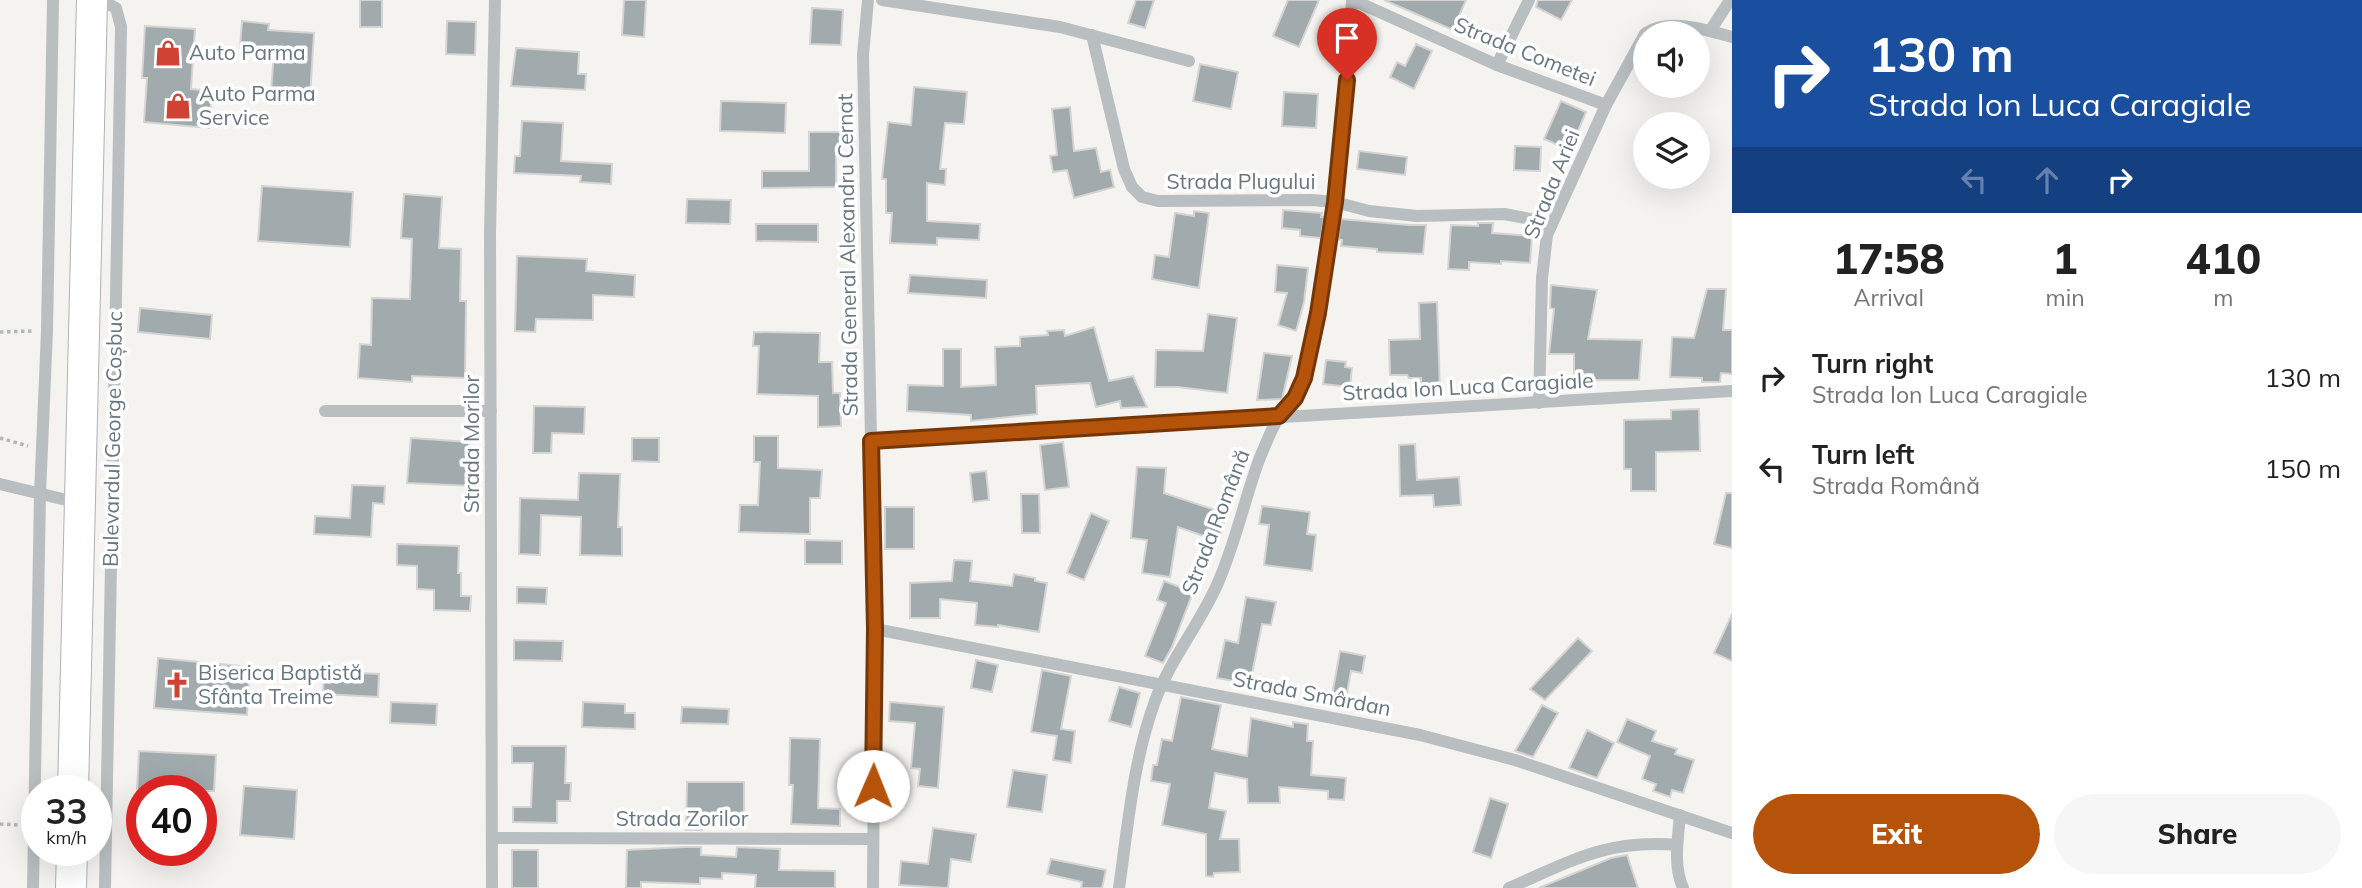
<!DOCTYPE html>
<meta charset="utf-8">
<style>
body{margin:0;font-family:Mulish,sans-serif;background:#f6f6f6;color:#222;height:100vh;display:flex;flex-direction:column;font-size:26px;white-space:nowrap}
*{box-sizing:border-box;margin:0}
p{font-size:23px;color:#767676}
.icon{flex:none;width:38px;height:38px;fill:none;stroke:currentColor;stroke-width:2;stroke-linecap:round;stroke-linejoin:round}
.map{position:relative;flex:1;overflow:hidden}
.side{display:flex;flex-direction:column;background:#fff;width:630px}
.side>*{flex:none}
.top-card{background:#1a4fa0;color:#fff;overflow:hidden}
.tools{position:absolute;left:1633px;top:21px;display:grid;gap:14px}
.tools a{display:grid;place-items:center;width:77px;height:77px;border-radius:50%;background:#fff;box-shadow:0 7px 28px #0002;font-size:35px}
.speed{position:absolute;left:21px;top:775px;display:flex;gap:14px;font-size:35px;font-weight:700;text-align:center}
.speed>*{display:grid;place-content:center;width:91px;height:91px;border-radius:50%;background:#fff;box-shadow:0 7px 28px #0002;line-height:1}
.speed small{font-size:18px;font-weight:400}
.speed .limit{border:10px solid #d22;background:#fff;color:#111}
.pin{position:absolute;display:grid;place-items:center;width:60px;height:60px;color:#fff;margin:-72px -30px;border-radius:50% 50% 50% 0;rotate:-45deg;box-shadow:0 0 7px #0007}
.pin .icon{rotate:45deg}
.me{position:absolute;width:77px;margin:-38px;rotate:1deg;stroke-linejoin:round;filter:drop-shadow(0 0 5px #0008)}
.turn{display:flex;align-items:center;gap:24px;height:147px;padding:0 21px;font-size:32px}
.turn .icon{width:91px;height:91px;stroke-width:2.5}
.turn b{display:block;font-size:49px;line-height:60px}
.lanes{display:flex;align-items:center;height:66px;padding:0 21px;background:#0003;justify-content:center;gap:35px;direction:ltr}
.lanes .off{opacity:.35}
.eta{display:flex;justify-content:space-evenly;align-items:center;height:119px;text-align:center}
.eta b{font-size:42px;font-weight:800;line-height:49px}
.button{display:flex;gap:14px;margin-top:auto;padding:14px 21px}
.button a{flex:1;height:80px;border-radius:42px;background:#b45309;color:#fff;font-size:28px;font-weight:800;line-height:80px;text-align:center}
.button a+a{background:#f6f6f6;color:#222}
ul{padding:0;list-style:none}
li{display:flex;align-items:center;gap:21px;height:91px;padding:0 21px}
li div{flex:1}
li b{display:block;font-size:26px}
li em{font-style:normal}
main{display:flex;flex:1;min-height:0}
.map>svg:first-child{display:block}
.building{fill:#a1aaad;stroke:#d5d4d3;stroke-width:2}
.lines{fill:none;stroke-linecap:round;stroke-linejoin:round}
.major-casing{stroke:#adb2b4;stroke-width:32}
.path{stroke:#b3b7b8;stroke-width:3.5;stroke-dasharray:3.5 3.5;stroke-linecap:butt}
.minor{stroke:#b9bec0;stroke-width:12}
.major{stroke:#fff;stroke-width:30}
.route-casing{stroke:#753606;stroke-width:18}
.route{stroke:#b45309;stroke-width:12}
.labels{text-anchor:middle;stroke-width:7;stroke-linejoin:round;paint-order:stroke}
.street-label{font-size:21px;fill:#66777e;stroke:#fff}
.poi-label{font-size:21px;fill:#66777e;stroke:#fff;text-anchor:start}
</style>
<main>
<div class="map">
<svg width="1732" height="888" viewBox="0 0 1732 888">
<rect width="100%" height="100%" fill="#f4f3f0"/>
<g class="building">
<rect x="360" y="0" width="22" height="27"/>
<polygon points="624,0 646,0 644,37 622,35"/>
<polygon points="1136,0 1154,0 1145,28 1128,23"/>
<polygon points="1288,0 1319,0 1299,47 1273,36"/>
<polygon points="1384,0 1466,0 1453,30"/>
<polygon points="1538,0 1572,0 1561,20 1536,7"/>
<polygon points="812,8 843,10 841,45 810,44"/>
<polygon points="242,21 269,24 268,30 314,33 310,96 271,93 274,51 240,48"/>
<polygon points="447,21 476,22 475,55 446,54"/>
<polygon points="145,26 195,29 191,89 212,91 209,128 144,122 147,78 142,78"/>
<polygon points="1416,44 1432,51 1414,89 1390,77 1397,62 1405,66"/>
<polygon points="516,48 579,52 578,74 586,74 585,90 511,86"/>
<polygon points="1200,64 1238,72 1231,109 1193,101"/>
<polygon points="914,87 967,92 964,124 945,123 940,169 946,169 945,185 927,183 927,221 980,224 979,240 937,238 937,245 890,243 892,213 886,213 886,179 882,179 888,122 911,125"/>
<polygon points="1284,92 1318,94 1316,128 1282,126"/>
<polygon points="721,101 786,103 785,133 720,131"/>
<polygon points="1561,101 1586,112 1570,150 1544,139"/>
<polygon points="1070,107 1074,151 1096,148 1101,172 1110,170 1114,187 1074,198 1067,170 1053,172 1050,156 1057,155 1052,109"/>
<polygon points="522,121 563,123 561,161 612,164 611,184 580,182 581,176 514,173 515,156 520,156"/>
<polygon points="809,132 841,132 841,155 836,155 836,187 762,188 762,171 809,171"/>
<polygon points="1515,146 1541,147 1540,171 1514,170"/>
<polygon points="1359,151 1407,157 1405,175 1357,169"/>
<polygon points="262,186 353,192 350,247 258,241"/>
<polygon points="404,194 442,197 439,248 461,249 460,301 466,301 465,378 412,376 412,382 358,378 360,344 371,345 372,298 410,299 412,239 401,238"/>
<polygon points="687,199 731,200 730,224 686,223"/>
<polygon points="1283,210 1322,213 1321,217 1324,217 1321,238 1300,236 1300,230 1282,228"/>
<polygon points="1194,211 1209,213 1199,288 1152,279 1155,255 1169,257 1175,213 1194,216"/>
<polygon points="1341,219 1409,225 1426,225 1423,254 1377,252 1377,249 1341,246 1342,240 1338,239"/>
<polygon points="1478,223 1493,223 1492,233 1532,236 1530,263 1501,261 1501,264 1469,262 1469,270 1448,269 1451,225 1478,226"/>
<polygon points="756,224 818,224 818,242 756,241"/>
<polygon points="517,256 587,259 586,271 635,275 634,297 593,295 593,320 536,319 535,332 515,331"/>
<polygon points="1277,265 1308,268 1304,302 1296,331 1278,325 1287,293 1275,292"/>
<polygon points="910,275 987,280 986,298 908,293"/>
<polygon points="1551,285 1597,290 1588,339 1642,340 1639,380 1594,380 1593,374 1574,374 1574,354 1549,354 1554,309 1550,308"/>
<polygon points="1707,289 1726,289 1723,330 1732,330 1732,374 1721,373 1720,382 1702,382 1702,378 1670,377 1672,337 1694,338"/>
<polygon points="1437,302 1440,390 1421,390 1421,378 1409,378 1407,375 1390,375 1389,340 1420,339 1419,303"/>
<polygon points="140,308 212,315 210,339 138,332"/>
<polygon points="1208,314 1237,318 1227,393 1178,387 1155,387 1156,350 1203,351"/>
<polygon points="1094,327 1109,381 1133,376 1147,407 1121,408 1120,401 1096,407 1090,383 1036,386 1037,414 971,421 971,415 907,411 908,385 943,386 943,349 961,349 961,387 996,385 995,347 1020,346 1020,337 1048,335 1047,331 1064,330 1065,336"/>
<polygon points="754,332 820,333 819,362 832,362 833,393 840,393 841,426 818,427 818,396 757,394 759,346 753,346"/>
<polygon points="1264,353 1292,356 1282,399 1257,400"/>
<polygon points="1326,360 1346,362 1345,367 1352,368 1350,387 1323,384"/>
<polygon points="534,406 585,407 584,434 552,433 551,453 533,453"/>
<polygon points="1699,409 1700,451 1656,452 1656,491 1631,491 1631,469 1624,469 1624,420 1671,419 1671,410"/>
<polygon points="754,436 778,436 778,468 822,470 820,498 810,498 810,534 739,532 740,505 758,505 760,462 754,462"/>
<polygon points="411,438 469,442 467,468 473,468 472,486 407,483"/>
<polygon points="632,438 659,438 659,462 632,461"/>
<polygon points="1063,442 1069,487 1045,490 1040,445"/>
<polygon points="1415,444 1417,480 1459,477 1461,505 1434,507 1433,495 1400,496 1399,445"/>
<polygon points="1137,467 1166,468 1164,493 1227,514 1218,541 1178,527 1170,577 1142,573 1147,540 1131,538"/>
<polygon points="986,471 989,500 973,502 970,473"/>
<polygon points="579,473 620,474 618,527 622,527 622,556 580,555 581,517 541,515 540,555 519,554 520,498 578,500"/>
<polygon points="352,485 385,486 384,504 373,503 371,537 314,534 315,516 350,518"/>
<polygon points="1726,493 1732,493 1732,548 1714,544"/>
<polygon points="1021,494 1039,494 1040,533 1022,533"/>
<polygon points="1262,506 1310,512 1307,534 1316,535 1312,571 1264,565 1269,525 1259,524"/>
<rect x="885" y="507" width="29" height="42"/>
<polygon points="1091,513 1109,521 1084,580 1067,573"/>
<polygon points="805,540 842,541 842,564 805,564"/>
<polygon points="397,544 459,546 458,573 461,573 461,596 471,596 470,611 434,610 434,590 417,589 417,566 397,565"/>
<polygon points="954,560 972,561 970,581 1012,586 1014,574 1035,578 1035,581 1047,583 1039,632 998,625 998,627 975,625 977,603 940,599 940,618 910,618 910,583 952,581"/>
<polygon points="1164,581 1193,592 1172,647 1163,663 1145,656 1166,603 1157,600"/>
<polygon points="517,587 547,588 546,604 517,603"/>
<polygon points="1246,597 1276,602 1271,625 1262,624 1250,684 1217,678 1225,640 1238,643"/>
<polygon points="1732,614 1732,661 1714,653"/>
<polygon points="1578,638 1592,651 1545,700 1530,689"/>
<polygon points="514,640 563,641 562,661 514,660"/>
<polygon points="1340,651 1365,656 1362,673 1351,671 1345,703 1331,701"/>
<polygon points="158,658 250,667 247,715 154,708"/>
<polygon points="976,660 998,665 992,692 971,688"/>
<polygon points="1042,670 1071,676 1061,729 1075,731 1071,763 1053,760 1057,736 1031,732"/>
<polygon points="324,671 379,674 378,697 323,694"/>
<polygon points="1119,687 1140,693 1131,727 1109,721"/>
<polygon points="1181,697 1221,705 1212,749 1247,756 1251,718 1293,727 1293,722 1308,724 1307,741 1313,741 1311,775 1346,778 1344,800 1328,799 1328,791 1279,787 1280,803 1248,803 1247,779 1215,773 1209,808 1226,811 1220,839 1239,839 1240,872 1214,873 1213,877 1206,876 1206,834 1162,825 1170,784 1151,781 1153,765 1157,765 1162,739 1172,741"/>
<polygon points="391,702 437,704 436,725 390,723"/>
<polygon points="583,702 625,704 625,713 635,713 635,729 582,727"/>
<polygon points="890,702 944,707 938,788 918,786 920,769 911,768 915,723 889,721"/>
<polygon points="1542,705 1558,713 1533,757 1515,751"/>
<polygon points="682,707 729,709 728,724 681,723"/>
<polygon points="1627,719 1656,731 1652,741 1677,749 1675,754 1694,760 1683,793 1672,790 1670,797 1653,791 1656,784 1642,779 1650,756 1617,742"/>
<polygon points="1587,730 1614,743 1597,778 1569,768"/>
<polygon points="790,738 820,739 818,808 840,809 840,826 791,824 793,785 789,785"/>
<polygon points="512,746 566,746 565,783 571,783 570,801 557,801 557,823 513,822 513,807 531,807 533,763 512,763"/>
<polygon points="139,751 216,755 214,791 137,791"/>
<polygon points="1013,770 1047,775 1042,812 1007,807"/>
<polygon points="687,782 744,782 744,828 702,827 702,830 686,830"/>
<polygon points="244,786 297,790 294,839 240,835"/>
<polygon points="1490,798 1508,804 1491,858 1473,852"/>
<polygon points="933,828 976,834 971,862 951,859 948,888 899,885 901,861 928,864"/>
<polygon points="685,847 701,847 701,855 736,857 737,847 780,849 779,870 835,871 835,888 755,888 756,875 722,873 722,879 700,878 700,884 641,882 641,888 626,888 627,850"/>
<rect x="512" y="850" width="26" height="38"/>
<polygon points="1627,855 1638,888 1539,888 1611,858"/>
<polygon points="1051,859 1106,870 1102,888 1081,888 1082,882 1047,874"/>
</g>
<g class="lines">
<g class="major-casing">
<g id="major">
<polyline points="73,791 92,0"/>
<polyline points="71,888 72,850"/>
</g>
</g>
<g class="path">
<polyline points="0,332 33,331"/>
<polyline points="0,438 28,446"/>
<polyline points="0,824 19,825"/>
</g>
<g class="minor">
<polyline points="100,0 116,8 121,27 105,888"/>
<polyline points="868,0 863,55 875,629 873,888"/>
<polyline points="882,0 1060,27 1189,61"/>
<polyline points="1353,0 1497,65 1606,105"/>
<polyline points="1710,31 1730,0"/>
<path d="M1646,33c23,-15 61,-3 86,4"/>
<polyline points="1092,35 1124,169 1132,187 1142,197 1158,201 1312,200 1335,202 1369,211 1417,216 1504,214 1552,223"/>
<polyline points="1497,65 1529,0"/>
<polyline points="1539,403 1542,278 1547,235 1606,105 1645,34"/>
<polyline points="325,411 491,411"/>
<polyline points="871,441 1732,391"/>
<polyline points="0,484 79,503"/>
<polyline points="875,629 1420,735 1515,760 1732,833"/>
<path d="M1680,815c-2,24 -7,50 3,73"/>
<polyline points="492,838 873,839"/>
<polyline points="33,888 40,494 47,331 53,0"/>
<polyline points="492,888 490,234 495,0"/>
<path d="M1119,888c9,-62 14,-127 36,-187 15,-41 44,-76 62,-116 18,-40 27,-84 42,-125 6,-14 12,-31 20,-43 9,-14 20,-23 25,-40 11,-37 16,-76 22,-114 13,-88 21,-175 26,-263"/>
<path d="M1509,888c62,-27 98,-49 168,-43"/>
</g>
<use href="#major" class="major"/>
</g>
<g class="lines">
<g class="route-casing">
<polyline id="route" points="873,786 875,629 871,441 1279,416 1295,398 1304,378 1318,313 1335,202 1347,80"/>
</g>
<use href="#route" class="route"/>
</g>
<defs>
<g id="shop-bare" transform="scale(2.1)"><path d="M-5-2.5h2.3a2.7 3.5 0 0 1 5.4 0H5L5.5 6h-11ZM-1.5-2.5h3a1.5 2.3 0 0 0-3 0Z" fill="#d04234" stroke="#fff" stroke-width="2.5" paint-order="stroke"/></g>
<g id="church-bare" transform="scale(2.1)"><path d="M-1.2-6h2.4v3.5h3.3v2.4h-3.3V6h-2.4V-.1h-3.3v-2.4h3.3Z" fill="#d04234" stroke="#fff" stroke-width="2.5" paint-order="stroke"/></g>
</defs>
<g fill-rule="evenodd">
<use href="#shop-bare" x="168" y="53"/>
<use href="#shop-bare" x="178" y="106"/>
<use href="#church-bare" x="177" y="685"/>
</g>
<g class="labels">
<g class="street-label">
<text transform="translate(1525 52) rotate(22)" y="7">Strada Cometei</text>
<text x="1241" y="189">Strada Plugului</text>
<text transform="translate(1552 184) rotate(-68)" y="7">Strada Ariei</text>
<text transform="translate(848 255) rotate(-91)" y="7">Strada General Alexandru Cernat</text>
<text transform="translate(1468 387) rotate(-3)" y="7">Strada Ion Luca Caragiale</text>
<text transform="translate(113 439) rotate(-89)" y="7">Bulevardul George Coșbuc</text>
<text transform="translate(472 444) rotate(-90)" y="7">Strada Morilor</text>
<text transform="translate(1216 522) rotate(-69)" y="7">Strada Română</text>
<text transform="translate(1312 694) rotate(11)" y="7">Strada Smârdan</text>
<text x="682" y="826">Strada Zorilor</text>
</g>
<g class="poi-label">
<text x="189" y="60">Auto Parma</text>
<text x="199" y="101">Auto Parma<tspan x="199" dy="24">Service</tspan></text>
<text x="198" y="680">Biserica Baptistă<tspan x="198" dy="24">Sfânta Treime</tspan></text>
</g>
</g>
</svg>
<div class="tools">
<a><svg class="icon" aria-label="sound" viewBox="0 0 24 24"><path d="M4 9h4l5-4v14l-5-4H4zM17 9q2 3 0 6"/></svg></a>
<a><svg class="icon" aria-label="layers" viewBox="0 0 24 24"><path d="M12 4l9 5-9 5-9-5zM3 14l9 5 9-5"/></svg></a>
</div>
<div class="speed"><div>33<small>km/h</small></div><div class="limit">40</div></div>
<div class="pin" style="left:1347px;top:80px;background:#d93025"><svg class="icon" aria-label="arrive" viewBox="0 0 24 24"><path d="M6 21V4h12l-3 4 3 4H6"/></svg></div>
<svg class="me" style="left:873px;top:786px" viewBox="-20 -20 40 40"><circle r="19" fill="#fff"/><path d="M0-13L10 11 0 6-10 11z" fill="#b45309"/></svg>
</div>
<section class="side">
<div class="top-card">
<div class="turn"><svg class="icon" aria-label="right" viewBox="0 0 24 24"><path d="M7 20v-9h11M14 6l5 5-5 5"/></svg><div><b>130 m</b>Strada Ion Luca Caragiale</div></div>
<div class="lanes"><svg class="icon off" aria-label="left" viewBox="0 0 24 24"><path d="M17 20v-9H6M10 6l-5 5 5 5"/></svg><svg class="icon off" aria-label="ahead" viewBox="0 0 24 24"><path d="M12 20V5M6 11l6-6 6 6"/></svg><svg class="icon" aria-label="right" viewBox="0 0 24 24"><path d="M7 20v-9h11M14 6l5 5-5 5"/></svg></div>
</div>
<div class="eta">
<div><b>17:58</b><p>Arrival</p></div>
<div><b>1</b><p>min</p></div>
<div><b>410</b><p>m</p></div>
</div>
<ul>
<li><svg class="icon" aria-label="right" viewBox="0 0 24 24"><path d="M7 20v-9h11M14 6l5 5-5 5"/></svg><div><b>Turn right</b><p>Strada Ion Luca Caragiale</p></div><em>130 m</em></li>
<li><svg class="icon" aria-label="left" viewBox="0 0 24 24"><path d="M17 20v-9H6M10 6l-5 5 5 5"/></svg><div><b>Turn left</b><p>Strada Română</p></div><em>150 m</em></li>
</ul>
<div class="button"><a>Exit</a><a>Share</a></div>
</section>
</main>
